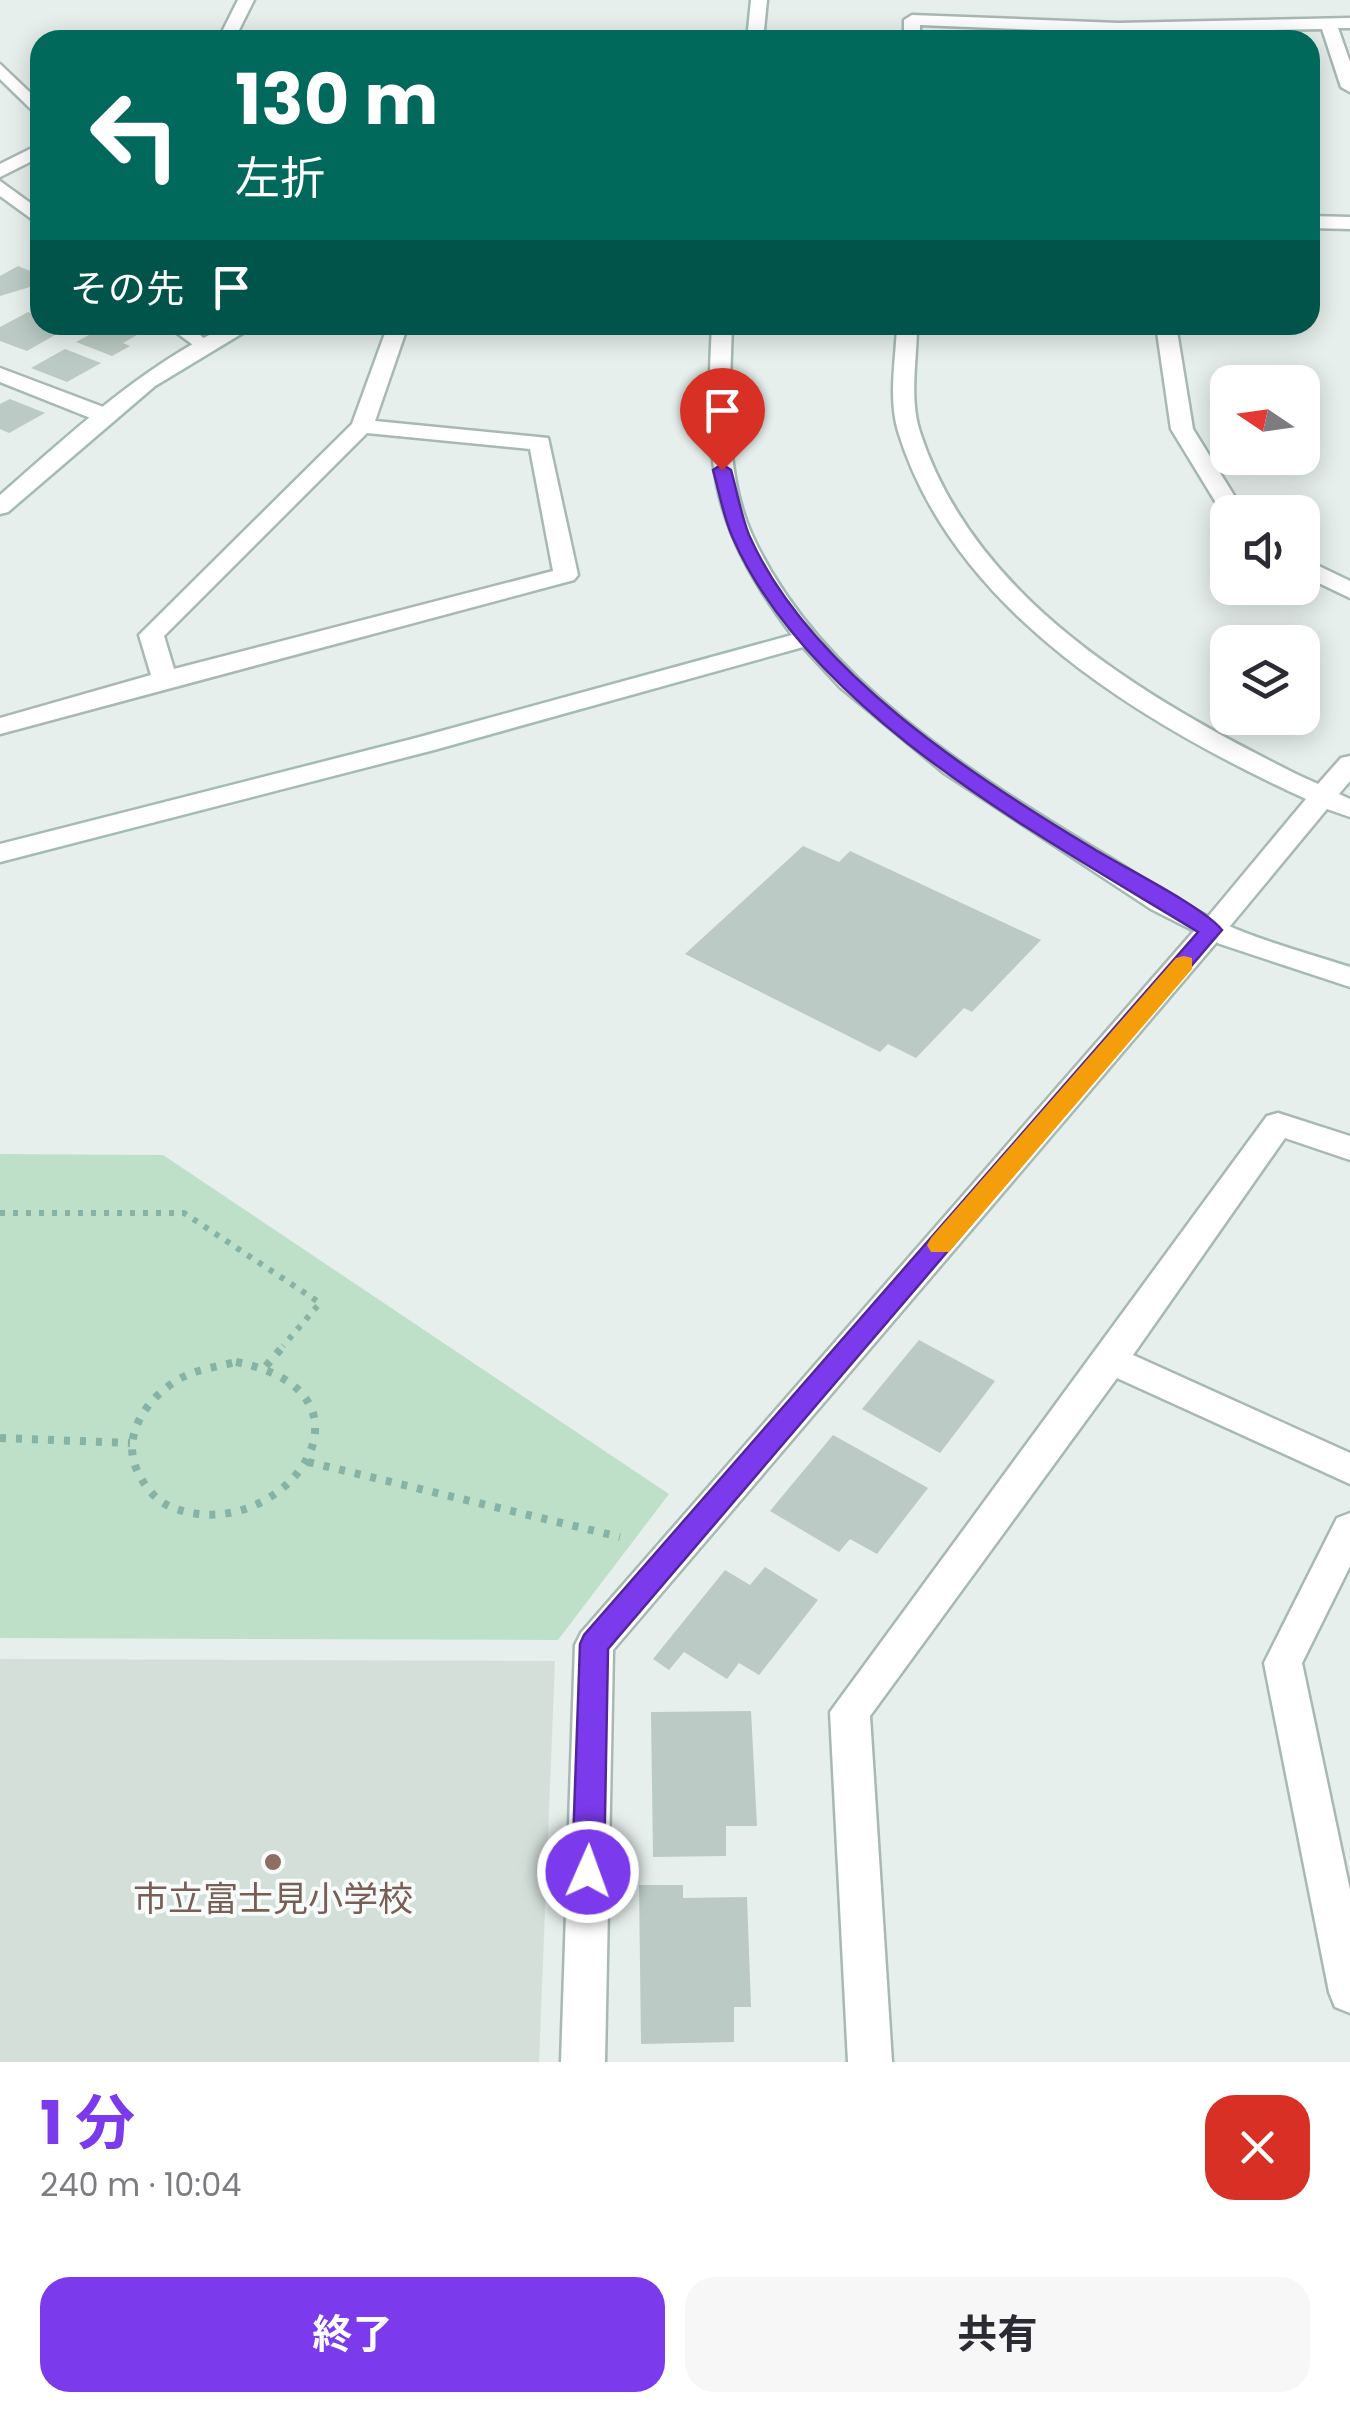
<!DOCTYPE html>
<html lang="ja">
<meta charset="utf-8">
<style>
body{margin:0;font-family:Poppins,"Noto Sans JP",sans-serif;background:#f7f7f7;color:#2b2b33;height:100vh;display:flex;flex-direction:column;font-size:38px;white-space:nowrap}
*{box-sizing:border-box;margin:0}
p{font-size:32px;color:#7c7c81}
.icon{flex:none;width:55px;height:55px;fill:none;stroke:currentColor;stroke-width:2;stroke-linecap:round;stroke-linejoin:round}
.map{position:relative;height:2062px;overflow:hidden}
.panel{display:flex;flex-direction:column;background:#fff;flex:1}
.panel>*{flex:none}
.guide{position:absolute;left:30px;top:30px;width:1290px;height:305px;border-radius:30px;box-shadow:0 5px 25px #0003;background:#00695c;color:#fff;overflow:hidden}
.needle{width:65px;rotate:283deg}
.tools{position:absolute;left:1210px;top:365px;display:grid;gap:20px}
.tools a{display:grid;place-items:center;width:110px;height:110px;border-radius:20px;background:#fff;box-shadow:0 5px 25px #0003;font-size:50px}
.pin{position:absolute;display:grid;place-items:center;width:85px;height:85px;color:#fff;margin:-102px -42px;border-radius:50% 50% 50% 0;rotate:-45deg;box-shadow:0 0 10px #0007}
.pin .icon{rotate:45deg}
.me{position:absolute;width:110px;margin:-55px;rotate:2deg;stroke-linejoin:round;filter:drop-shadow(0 0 8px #0008)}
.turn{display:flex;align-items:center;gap:35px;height:210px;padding:0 40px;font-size:45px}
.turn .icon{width:130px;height:130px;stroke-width:2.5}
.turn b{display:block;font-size:70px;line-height:85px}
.then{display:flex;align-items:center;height:95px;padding:0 40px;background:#0003;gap:20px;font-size:38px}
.round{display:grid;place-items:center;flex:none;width:105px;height:105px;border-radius:30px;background:#f7f7f7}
.head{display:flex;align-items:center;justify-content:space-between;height:170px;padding:0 40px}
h1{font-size:60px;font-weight:700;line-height:75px;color:#7c3aed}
.cta{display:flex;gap:20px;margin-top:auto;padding:20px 40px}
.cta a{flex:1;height:115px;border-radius:30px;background:#7c3aed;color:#fff;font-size:40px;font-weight:700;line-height:115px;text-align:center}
.cta a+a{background:#f7f7f7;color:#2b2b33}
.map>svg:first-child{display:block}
.built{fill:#d4dfda}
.green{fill:#bfe0c8}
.building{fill:#bbcac4}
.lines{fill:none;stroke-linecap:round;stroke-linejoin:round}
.lane-casing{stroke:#a8b8b2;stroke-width:5}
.street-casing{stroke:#a8b8b2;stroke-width:5}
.secondary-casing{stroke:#a4bbb3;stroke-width:5}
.path-far1{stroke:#86b3a5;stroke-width:6;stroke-dasharray:5 8;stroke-linecap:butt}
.path{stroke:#86b3a5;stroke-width:8;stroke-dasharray:6 10;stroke-linecap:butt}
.lane{fill:#fff;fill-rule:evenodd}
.street{fill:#fff;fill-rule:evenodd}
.secondary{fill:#fff;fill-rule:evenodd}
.route{fill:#7c3aed;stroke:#51269a;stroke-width:2.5}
.slow{fill:#f59e0b}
.education-dot{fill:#8d6e63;stroke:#f7fbf9;stroke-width:4}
.labels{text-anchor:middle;stroke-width:8;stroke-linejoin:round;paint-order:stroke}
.near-education-label{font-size:35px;fill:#785e54;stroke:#f7fbf9}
</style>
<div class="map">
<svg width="1350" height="2062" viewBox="0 0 1350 2062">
<rect width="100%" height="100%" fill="#e6efeb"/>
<polygon class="built" points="0,1659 555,1661 539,2062 0,2062"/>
<polygon class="green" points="0,1154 163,1155 669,1494 558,1640 0,1638"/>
<g class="building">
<polygon points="18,266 40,275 40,284 0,296 0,276"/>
<polygon points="28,312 40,316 40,325 69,327 27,351 0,341 0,327"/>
<polygon points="108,325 134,325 124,330 137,335 123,343 130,346 112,356 76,342"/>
<polygon points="65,349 101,363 67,382 31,368"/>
<polygon points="10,399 45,413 9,433 0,429 0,404"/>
<polygon points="803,846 839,862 850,851 1041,940 972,1012 964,1008 916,1058 888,1044 880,1052 685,954"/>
<polygon points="919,1340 995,1381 940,1453 862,1409"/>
<polygon points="833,1435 928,1488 877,1554 850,1539 839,1552 770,1511"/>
<polygon points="765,1567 818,1600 759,1675 739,1663 727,1679 684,1652 669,1670 653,1659 725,1570 750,1585"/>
<polygon points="751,1711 757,1826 726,1826 726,1856 653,1857 651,1712"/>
<polygon points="639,1885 683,1885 683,1898 747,1897 751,2007 734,2007 734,2042 641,2044"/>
</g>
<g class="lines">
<g class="lane-casing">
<polygon id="lane" points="1211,920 1225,930 1221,937 613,1650 605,2062 561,2062 575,1645 581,1633 1201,923"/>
</g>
<g class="street-casing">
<g id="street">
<polygon points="238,0 254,0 234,40 218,40"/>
<polygon points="912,15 1118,23 1350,18 1350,28 1338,28 1350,62 1350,92 1341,87 1322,29 1118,33 920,25 920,40 904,40 904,20"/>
<polygon points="0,64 40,102 40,118 0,79"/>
<polygon points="40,144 40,157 0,177 0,164"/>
<polygon points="0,181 40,210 40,225 0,196"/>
<polygon points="1310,216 1350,217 1350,229 1310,228"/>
<polygon points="166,325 189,325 210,344 200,350"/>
<path d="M388,325h20l-33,96 173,17 30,137 -4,5 -574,154v-16l151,-43 -12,-40 213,-211zM367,433l163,16 23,122 -379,98 -10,-33z"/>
<path d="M897,325h20c0,34 -8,74 3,107 55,169 227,267 376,342l22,10 23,-26 9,-2v25l-11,13 11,5v18l-23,-8 -106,128h-20l-4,-7 109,-131c-161,-74 -353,-187 -408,-368 -10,-33 -2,-72 -1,-106z"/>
<polygon points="1156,325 1176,325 1193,429 1235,497 1250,512 1228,514 1218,506 1171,429"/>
<polygon points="0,368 114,411 117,416 106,423 98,421 0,382"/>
<polygon points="1302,558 1350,581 1350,598 1302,575"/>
<polygon points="1278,1113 1350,1136 1350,1160 1285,1138 1133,1355 1350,1453 1350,1484 1117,1378 870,1716 892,2062 848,2062 830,1712 1267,1116"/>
<polygon points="1350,1513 1350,1566 1302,1663 1350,1890 1350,2013 1335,2007 1329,1992 1264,1663 1337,1518"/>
</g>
</g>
<g class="secondary-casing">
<g id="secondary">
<polygon points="751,0 767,0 763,40 747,40"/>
<path d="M229,325h27l-101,61 -147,126 -8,2v-19c72,-63 142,-129 229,-170z"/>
<path d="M712,325h20c-2,69 -9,146 20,210 66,144 220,239 350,318 37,22 73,48 111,66 44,21 91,33 137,48v20l-130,-43 -69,-35 -207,-136 -104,-86 -37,-40 -369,103 -434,112v-18l416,-106 376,-103c-84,-112 -87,-174 -80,-310z"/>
</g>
</g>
<polyline class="path-far1" points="0,1213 184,1213 320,1303 283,1346"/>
<g class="path">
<path d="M236,1362c161,31 44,189 -65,145 -17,-7 -28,-23 -35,-39 -15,-37 16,-76 49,-92 15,-7 35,-10 51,-14z"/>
<polyline points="266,1366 286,1343"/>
<polyline points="0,1438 130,1443"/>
<polyline points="308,1462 620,1537"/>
</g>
<use href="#lane" class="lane"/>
<use href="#street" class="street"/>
<use href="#secondary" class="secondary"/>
</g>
<path class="route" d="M722,464l9,6c6,21 10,45 18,65 59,134 224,242 345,314 29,18 110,58 128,81l-614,719 -4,223 -5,11 -11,4 -11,-4 -5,-11 8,-228 4,-9 614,-703c-157,-96 -390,-220 -466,-396 -9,-21 -13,-45 -19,-66z"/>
<polygon class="slow" points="1184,956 1192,958 1192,969 949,1252 931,1252 927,1245 931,1238 1176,958"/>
<circle class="education-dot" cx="273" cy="1862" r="10"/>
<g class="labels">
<g class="near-education-label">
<text x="273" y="1911">市立富士見小学校</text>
</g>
</g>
</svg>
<div class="tools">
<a><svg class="needle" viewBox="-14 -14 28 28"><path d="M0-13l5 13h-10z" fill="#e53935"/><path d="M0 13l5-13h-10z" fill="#7c7c81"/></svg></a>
<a><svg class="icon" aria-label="sound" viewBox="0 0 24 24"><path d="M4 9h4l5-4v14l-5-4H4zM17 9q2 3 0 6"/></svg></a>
<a><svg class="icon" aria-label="layers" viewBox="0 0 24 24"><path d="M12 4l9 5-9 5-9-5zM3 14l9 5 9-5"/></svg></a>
</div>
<div class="pin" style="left:722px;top:470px;background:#d93025"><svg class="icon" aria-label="arrive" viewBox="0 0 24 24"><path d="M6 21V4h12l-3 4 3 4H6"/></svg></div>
<svg class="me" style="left:588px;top:1872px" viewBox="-20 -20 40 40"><circle r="17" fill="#7c3aed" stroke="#fff" stroke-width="3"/><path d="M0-11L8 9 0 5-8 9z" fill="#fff"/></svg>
<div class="guide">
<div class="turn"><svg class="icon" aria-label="left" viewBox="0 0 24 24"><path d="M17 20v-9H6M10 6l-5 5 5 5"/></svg><div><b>130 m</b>左折</div></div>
<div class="then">その先<svg class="icon" aria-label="arrive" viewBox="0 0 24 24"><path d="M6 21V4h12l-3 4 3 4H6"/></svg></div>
</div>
</div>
<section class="panel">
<div class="head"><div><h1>1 分</h1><p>240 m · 10:04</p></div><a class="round" style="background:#d93025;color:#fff"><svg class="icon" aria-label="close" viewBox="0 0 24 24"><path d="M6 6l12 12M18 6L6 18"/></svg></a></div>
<div class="cta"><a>終了</a><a>共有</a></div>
</section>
